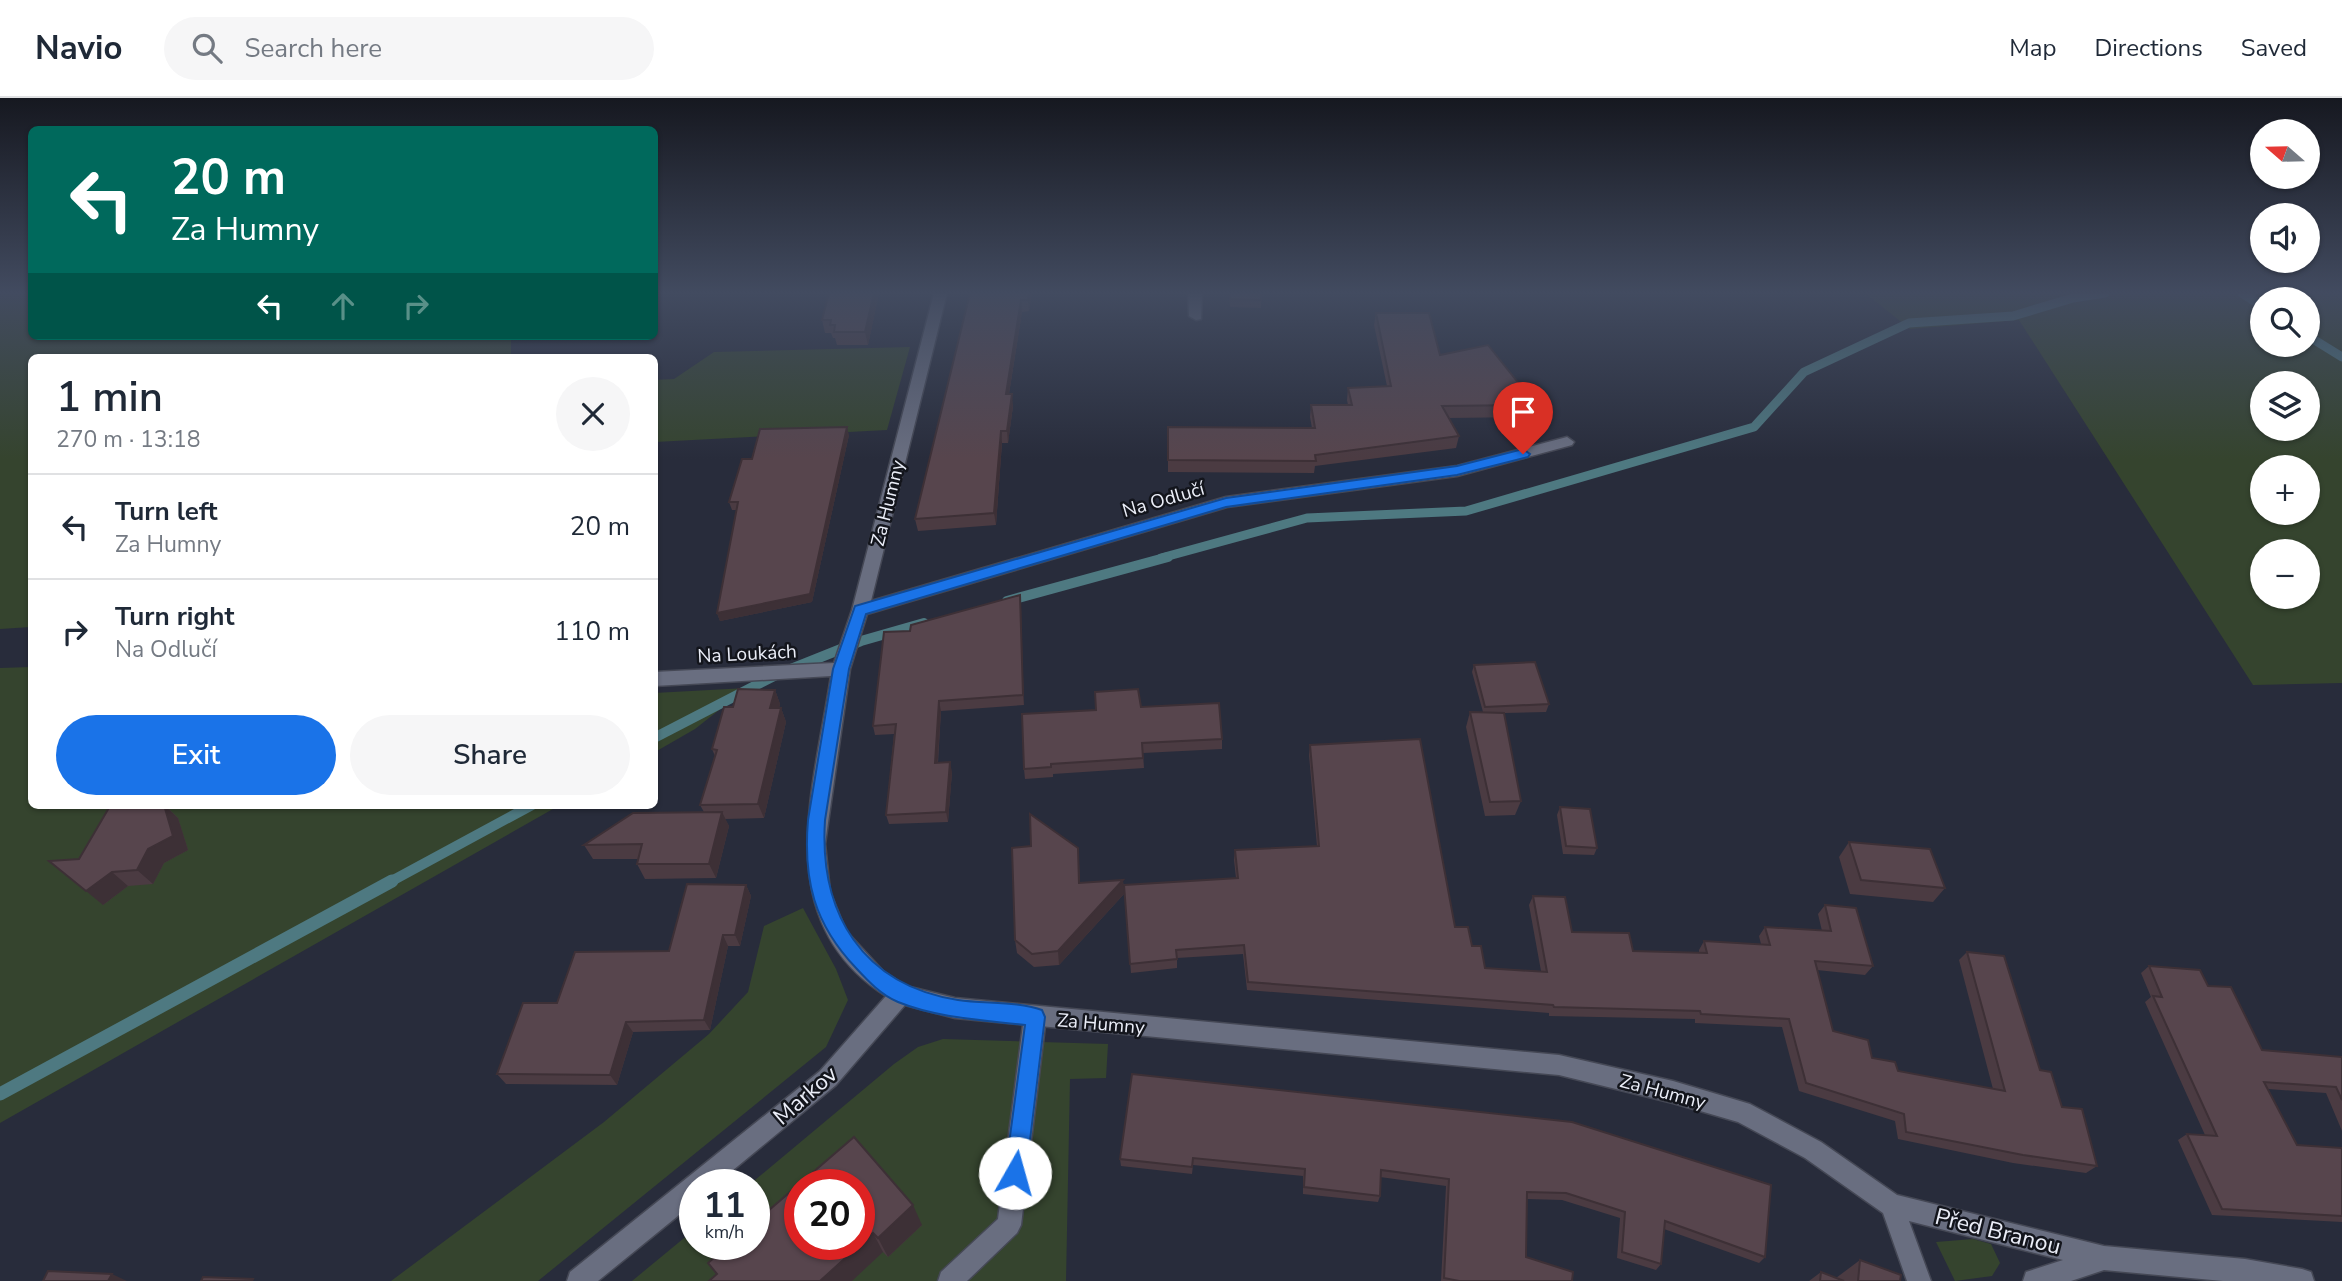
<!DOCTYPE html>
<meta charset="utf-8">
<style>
body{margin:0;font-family:"Nunito Sans",sans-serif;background:#f6f6f7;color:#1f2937;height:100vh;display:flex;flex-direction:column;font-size:26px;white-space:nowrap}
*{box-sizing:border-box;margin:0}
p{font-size:23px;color:#747a83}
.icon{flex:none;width:38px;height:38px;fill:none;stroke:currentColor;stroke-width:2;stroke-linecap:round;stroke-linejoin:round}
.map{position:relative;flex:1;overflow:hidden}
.drawer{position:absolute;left:28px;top:256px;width:630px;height:455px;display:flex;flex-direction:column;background:#fff;border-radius:10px;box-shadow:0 2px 5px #0004}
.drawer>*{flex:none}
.hud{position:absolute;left:28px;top:28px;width:630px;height:214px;border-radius:10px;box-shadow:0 2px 5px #0004;background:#00695c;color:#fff;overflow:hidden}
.needle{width:46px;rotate:290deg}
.tools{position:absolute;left:2250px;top:21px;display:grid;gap:14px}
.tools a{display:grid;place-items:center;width:70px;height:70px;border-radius:50%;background:#fff;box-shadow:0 2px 5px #0004;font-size:35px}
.speed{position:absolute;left:679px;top:1071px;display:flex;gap:14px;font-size:35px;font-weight:700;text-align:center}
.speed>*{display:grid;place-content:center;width:91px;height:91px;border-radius:50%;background:#fff;box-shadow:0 2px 5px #0004;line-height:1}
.speed small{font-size:18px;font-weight:400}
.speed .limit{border:10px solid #d22;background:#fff;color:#111}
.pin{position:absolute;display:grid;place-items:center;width:60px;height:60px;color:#fff;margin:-72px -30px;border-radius:50% 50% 50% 0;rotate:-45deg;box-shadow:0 0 7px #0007}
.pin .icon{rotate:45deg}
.me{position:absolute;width:77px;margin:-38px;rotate:7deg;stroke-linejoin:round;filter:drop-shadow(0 0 5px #0008)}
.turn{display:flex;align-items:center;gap:24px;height:147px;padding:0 28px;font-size:32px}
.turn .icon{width:91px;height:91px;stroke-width:2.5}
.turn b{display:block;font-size:49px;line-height:60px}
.lanes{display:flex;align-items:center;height:66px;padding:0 28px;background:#0003;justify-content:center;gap:35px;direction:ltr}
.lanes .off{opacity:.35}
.round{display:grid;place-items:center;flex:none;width:74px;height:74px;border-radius:37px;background:#f6f6f7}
.head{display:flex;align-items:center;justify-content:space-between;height:119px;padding:0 28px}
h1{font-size:42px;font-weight:600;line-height:52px}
.cta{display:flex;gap:14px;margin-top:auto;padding:14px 28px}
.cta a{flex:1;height:80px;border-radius:42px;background:#1a73e8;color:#fff;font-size:28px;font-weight:600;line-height:80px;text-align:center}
.cta a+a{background:#f6f6f7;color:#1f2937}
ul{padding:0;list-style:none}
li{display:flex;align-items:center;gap:21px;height:105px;padding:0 28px;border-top:2px solid #e0e1e3}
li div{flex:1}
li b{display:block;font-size:26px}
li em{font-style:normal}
header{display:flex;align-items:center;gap:42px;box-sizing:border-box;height:98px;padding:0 35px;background:#fff;border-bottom:2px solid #e0e1e3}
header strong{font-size:33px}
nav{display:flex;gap:38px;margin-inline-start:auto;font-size:24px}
.search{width:490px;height:63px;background:#f6f6f7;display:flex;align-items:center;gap:18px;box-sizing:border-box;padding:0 24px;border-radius:38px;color:#747a83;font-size:26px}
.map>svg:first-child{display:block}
.green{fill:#35442e;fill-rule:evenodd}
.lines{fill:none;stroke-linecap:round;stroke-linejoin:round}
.stream-far2{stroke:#4e7981;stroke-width:9}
.stream-far1{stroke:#4e7981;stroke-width:10}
.stream{stroke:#4e7981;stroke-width:13}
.service-casing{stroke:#454855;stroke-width:3}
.minor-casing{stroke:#454855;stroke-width:3}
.service{fill:#696e80;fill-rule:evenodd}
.minor{fill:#696e80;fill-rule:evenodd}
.wall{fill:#4b3b42}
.shaded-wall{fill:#3d3036}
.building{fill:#57454d;stroke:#3d3036;stroke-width:2;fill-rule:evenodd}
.route{fill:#1a73e8;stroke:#114b97;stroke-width:2}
.labels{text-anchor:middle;stroke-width:5;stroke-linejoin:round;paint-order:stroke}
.street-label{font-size:19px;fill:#ebeef8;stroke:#13151c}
.near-street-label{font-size:23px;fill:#ebeef8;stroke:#13151c}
</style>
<header>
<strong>Navio</strong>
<div class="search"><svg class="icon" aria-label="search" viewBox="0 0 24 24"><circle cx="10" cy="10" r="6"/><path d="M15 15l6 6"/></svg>Search here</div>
<nav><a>Map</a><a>Directions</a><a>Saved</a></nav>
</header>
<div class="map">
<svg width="2342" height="1183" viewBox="0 0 2342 1183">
<rect width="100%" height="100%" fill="#282c3b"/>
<g class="green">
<polygon points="0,195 31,195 32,238 511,238 511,259 32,259 31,529 0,531"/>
<path d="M1865,195h204l11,9 32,-9h230v390l-89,2 -234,-365 -109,9zM2263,201h45v46h-45zM2263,285h45v46h-45zM2308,369v46h-45v-46zM2308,453v46h-45v-46z"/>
<polygon points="910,249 887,332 655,344 654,282 674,281 714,254"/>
<polygon points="31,569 32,707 560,707 0,1025 0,570"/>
<polygon points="747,590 695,631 655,654 654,595"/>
<polygon points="803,810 836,871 848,902 826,949 538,1183 391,1183 604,1024 709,936 748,894 764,828"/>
<path d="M943,941l165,5 -2,34 -36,1 -4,202h-434l63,-52v15h59v-59h-5l145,-121 24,-17zM800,1087h59v59h-59z"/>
<polygon points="1973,1141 1991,1146 2000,1165 1992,1178 1955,1183 1936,1144"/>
</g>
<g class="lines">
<g class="stream-far2">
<polyline points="2242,195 2263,209"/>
<polyline points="2308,238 2342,259"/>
<polyline points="1161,460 1307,420 1466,413 1754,329 1804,274 1909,225 2013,218 2073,200 2105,195"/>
</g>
<g class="stream-far1">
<polyline points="1007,503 1168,459"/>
<polyline points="791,571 861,543 924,525"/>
<polyline points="654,640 776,577"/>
<polyline points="388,785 532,707"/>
</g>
<polyline class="stream" points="0,996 392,783"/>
<g class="service-casing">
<polygon id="service" points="1035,909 1042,912 1046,919 1021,1127 1017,1135 967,1183 938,1183 941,1174 998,1121 1024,919 1028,912"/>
</g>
<g class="minor-casing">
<g id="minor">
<path d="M934,195h13l-76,308 355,-104 231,-31 110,-29 7,5 -2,3 -115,31 -230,31 -360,107 -17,55 -25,175 5,48 16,39 38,41 22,14 49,12 604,57 114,26 77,23 71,38 76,53 207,51 141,13 57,10 9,3 3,9h-91l-119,-11 -33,11h-48l3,-9 37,-12 -154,-39 22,60h-24l-24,-68 -78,-55 -67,-36 -65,-19 -114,-28 -604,-57 -50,-13 -69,80 -121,100h-20v17l-97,79h-31l3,-9 250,-201 66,-75c-118,-75 -72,-207 -55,-320l-177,10v-14l180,-9 18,-53z"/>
<polygon points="1188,195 1202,195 1201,221 1196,222 1189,218"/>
</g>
</g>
<use href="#service" class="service"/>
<use href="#minor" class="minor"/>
</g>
<g class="wall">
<polygon points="879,195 868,247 837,247 835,240 833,240 831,235 825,235 822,222"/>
<polygon points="970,195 1032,195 1029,213 1022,214 1009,296 1013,308 1008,345 1002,345 996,427 918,433 915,421"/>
<polygon points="1229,195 1261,202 1261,210 1230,209"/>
<polygon points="1376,215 1440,257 1536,307 1533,319 1449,320 1459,338 1456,350 1315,368 1314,375 1168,374 1168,329 1312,330 1310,319 1311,307 1348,307 1347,302 1348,290 1387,288 1374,227"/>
<polygon points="849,337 812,504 720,523 717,515 737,412 732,412 729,404 752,361"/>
<polygon points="1020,497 1024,607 941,613 938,665 952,674 948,724 889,726 886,717 894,636 875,637 873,628 910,533"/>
<polygon points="1474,567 1549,606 1546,614 1504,615 1521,703 1515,717 1485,718 1466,629 1470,614 1483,614 1472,574"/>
<polygon points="775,592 780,606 779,610 781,610 786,624 764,720 725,721 729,728 716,780 645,781 637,766 638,761 593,761 584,747 704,714 700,707 715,658 712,651 733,609"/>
<polygon points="1141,609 1222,641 1222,651 1143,655 1144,670 1053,676 1053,679 1025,681 1024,671"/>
<polygon points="1310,647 1455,829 1472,848 1485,870 1541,873 1529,807 1533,798 1572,834 1633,853 1699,855 1699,852 1704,843 1761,846 1759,838 1765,829 1822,833 1818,816 1825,807 1873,868 1865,877 1817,872 1833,933 1872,960 1898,973 1993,991 1959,862 1967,854 2040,972 2097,1068 2086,1075 2013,1065 1898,1041 1895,1023 1799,993 1782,929 1695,925 1695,921 1549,918 1549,915 1247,892 1243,856 1177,860 1177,870 1131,875 1124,787 1236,780 1234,762 1235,752 1317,748 1309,657"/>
<polygon points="128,707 165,707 178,720 188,752 164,765 153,786 128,788 103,807 79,761"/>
<polygon points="1560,709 1597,750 1594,757 1563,756 1557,717"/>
<polygon points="1849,744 1945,790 1933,804 1850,796 1839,759"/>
<polygon points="1079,765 1080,785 1123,782 1124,796 1059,867 1034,869 1017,855 1015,842"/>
<polygon points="746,787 751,798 740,848 728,848 710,932 633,934 617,987 506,986 497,976 557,905 669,853"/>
<polygon points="2149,868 2208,888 2262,952 2342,959 2342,1033 2326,995 2268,991 2297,1047 2342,1050 2342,1124 2212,1117 2178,1042 2187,1036 2205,1037 2145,904 2151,899 2141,875"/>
<polygon points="1572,1024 1765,1159 1759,1165 1664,1131 1661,1166 1656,1172 1617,1160 1620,1120 1562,1102 1527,1101 1526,1159 1572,1183 1441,1183 1446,1088 1380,1079 1380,1098 1378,1104 1303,1096 1303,1078 1193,1067 1192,1076 1121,1068 1120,1061"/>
<polygon points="922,1127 888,1159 883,1154 717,1176 708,1165"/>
<polygon points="1860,1162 1900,1183 1809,1183 1821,1174 1836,1180"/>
</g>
<g class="shaded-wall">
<polygon points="874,195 879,195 868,247 865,234"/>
<polygon points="1029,195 1032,195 1029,213 1028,202"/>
<polygon points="1021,202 1022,214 1007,308 1006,296"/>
<polygon points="1012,296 1013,308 1008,345 1007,333"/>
<polygon points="847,329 849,337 812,504 720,523 717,515"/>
<polygon points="1001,333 1002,345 996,427 994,415"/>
<polygon points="1020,497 1021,507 1024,607 1023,597"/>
<polygon points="775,592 780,606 776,624 770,610"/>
<polygon points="939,603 941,613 937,674 935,665"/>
<polygon points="781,610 786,624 764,720 758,706"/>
<polygon points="950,664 952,674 948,724 946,714"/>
<polygon points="164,707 178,720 188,752 164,765 153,786 137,772"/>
<polygon points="722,714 729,728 716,780 709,766"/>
<polygon points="112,774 128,788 103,807 86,793"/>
<polygon points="1123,782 1124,796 1059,867 1058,853"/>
<polygon points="746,787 751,798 740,848 735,837"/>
<polygon points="723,837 728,848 710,932 704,922"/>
<polygon points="626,924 633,934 617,987 610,977"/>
<polygon points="913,1107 922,1127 888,1159 878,1140"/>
<polygon points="873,1135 883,1154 852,1183 820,1183"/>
<polygon points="112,1176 127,1183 108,1183"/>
</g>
<g class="building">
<polygon points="829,195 874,195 865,234 834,234 835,227 830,227 831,222 822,222"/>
<polygon points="970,195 1029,195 1028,202 1021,202 1006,296 1012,296 1007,333 1001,333 994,415 915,421"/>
<polygon points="1230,195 1261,195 1261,202 1230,201"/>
<polygon points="1376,215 1429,215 1440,257 1488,247 1536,307 1442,308 1459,338 1315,357 1316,363 1168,362 1168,329 1315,330 1311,307 1352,307 1348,290 1391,288"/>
<polygon points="847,329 810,496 717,515 738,404 729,404 742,361 752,361 760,331"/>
<polygon points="1020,497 1023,597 939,603 935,665 950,664 946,714 886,717 896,626 873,628 884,534 910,533 911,527"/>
<polygon points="1535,564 1549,606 1485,609 1474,567"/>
<polygon points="738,591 775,592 770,610 781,610 758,706 700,707 717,652 712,651 724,609 733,609"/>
<polygon points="1138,591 1141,609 1219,605 1222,641 1142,645 1143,660 1051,666 1051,669 1024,671 1022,616 1096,612 1095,594"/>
<polygon points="1470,614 1504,615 1521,703 1490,704"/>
<polygon points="1420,641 1455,829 1468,829 1472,848 1481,848 1485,870 1547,874 1533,798 1565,799 1572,834 1629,835 1633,853 1707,855 1704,843 1770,847 1765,829 1831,833 1825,807 1856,810 1873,868 1815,863 1833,933 1868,942 1872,960 1895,964 1898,973 2005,993 1967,854 2004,858 2040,972 2051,974 2062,1009 2082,1011 2097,1068 2023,1057 1906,1034 1904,1016 1806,985 1789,921 1701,916 1700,913 1554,909 1553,907 1248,884 1244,847 1176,852 1177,861 1130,866 1124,787 1238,780 1235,752 1319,748 1310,647"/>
<polygon points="128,707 164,707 173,738 148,751 137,772 112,774 86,793 49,763 79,761 110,708"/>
<polygon points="1560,709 1590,711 1597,750 1566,748"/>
<polygon points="722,714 709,766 637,766 642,746 584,747 633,715"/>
<polygon points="1030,716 1078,750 1079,785 1123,782 1058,853 1032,856 1015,842 1012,750 1031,748"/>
<polygon points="1849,744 1930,751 1945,790 1861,782"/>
<polygon points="687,786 746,787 735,837 723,837 704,922 626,924 610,977 497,976 523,905 557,905 575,854 669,853"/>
<polygon points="2149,868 2200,872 2208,888 2231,889 2262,952 2342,959 2342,1002 2336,989 2264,984 2297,1047 2342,1050 2342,1118 2222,1111 2187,1036 2217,1038 2153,898 2162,899"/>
<polygon points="1132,976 1572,1024 1771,1087 1765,1159 1665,1123 1661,1166 1622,1154 1625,1114 1566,1095 1527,1094 1526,1159 1573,1174 1572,1183 1459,1183 1444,1180 1449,1081 1381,1072 1380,1098 1304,1089 1305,1071 1193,1060 1192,1069 1120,1061"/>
<path d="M854,1039l59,68 -35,33 -5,-5 -53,48h-111l8,-7 -9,-11 22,-19h24v-21zM800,1087h59v59h-59z"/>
<polygon points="1860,1162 1901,1177 1900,1183 1858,1183"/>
<polygon points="48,1173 112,1176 108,1183 43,1183"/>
<polygon points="1821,1174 1844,1183 1820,1183"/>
<polygon points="203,1179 253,1181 252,1183 201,1183"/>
</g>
<linearGradient id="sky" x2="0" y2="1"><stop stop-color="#161820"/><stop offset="0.54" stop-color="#424b60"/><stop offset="1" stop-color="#424b60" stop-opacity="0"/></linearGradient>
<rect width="2342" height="361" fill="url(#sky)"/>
<path class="route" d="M1523,351l7,5 -2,3 -71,18 -231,32 -360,107 -17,55 -24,151c-6,93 37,165 133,180 27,4 59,1 84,10l3,7 -19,156 -3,8 -8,3 -7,-3 -3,-8 20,-148c-42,-5 -88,-7 -127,-23 -17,-7 -30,-21 -42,-34 -42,-44 -53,-88 -48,-148l25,-151 22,-63 371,-108 231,-32z"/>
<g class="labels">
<g class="street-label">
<text transform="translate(1163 401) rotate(-16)" y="7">Na Odlučí</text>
<text transform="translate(887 405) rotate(-76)" y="7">Za Humny</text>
<text transform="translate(747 555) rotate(-3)" y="7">Na Loukách</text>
<text transform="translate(1101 925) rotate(5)" y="7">Za Humny</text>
<text transform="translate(1663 993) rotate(15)" y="7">Za Humny</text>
</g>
<g class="near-street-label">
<text transform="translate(805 997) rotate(-41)" y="8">Markov</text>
<text transform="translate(1998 1133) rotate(14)" y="8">Před Branou</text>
</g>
</g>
</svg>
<div class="tools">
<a><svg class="needle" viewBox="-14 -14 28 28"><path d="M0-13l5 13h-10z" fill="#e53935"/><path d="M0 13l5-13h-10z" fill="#747a83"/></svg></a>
<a><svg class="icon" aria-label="sound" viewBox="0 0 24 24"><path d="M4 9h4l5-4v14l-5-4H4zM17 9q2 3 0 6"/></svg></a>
<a><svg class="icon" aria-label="search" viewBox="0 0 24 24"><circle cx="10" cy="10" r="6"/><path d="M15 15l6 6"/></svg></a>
<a><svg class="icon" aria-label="layers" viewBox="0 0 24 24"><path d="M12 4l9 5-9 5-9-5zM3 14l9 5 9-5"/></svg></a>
<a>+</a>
<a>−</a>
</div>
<div class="speed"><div>11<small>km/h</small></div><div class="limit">20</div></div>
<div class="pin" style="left:1523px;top:356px;background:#d93025"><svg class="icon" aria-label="arrive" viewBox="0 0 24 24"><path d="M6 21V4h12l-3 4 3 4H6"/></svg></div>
<svg class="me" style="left:1015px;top:1075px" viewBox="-20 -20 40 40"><circle r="19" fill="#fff"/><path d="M0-13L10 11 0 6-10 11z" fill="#1a73e8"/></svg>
<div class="hud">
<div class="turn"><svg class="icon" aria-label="left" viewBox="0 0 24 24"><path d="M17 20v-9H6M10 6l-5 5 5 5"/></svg><div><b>20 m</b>Za Humny</div></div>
<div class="lanes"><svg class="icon" aria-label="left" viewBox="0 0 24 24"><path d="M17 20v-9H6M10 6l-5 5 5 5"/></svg><svg class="icon off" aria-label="ahead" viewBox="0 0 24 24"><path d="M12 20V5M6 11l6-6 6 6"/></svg><svg class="icon off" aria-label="right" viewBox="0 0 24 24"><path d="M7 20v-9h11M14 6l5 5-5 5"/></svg></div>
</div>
<section class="drawer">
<div class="head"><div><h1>1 min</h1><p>270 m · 13:18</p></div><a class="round"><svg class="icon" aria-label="close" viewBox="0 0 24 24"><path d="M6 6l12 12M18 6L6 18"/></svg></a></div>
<ul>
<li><svg class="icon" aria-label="left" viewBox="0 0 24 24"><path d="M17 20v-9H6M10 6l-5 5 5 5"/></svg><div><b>Turn left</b><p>Za Humny</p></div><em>20 m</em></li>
<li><svg class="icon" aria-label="right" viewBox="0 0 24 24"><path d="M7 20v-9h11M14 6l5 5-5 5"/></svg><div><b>Turn right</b><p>Na Odlučí</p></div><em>110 m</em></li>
</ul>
<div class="cta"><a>Exit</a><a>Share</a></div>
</section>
</div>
